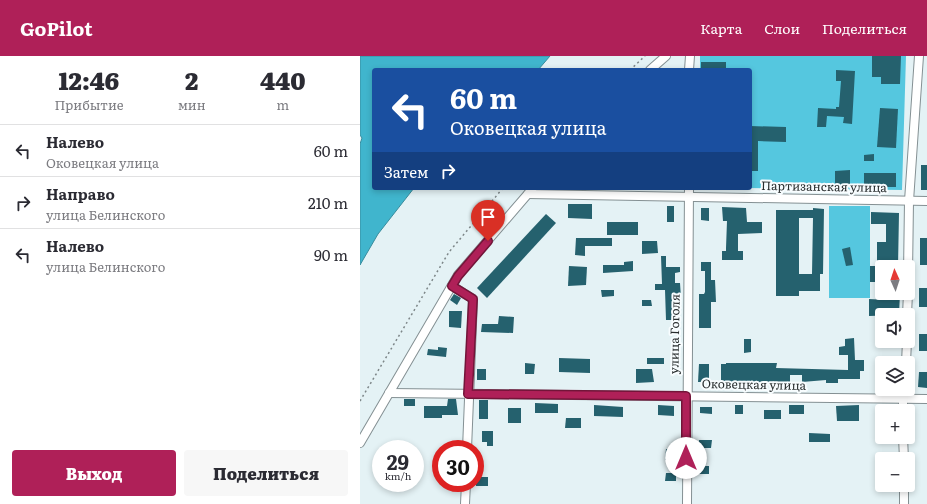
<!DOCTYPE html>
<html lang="ru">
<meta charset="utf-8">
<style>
body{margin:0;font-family:Literata,serif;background:#f7f7f7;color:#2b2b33;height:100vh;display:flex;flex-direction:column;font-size:15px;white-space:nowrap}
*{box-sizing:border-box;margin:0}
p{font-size:13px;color:#7c7c81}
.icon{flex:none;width:22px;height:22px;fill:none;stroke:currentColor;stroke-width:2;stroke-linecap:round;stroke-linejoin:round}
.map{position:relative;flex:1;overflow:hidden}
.sheet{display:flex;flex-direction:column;background:#fff;width:360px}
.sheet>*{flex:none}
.hud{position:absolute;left:12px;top:12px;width:380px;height:122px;border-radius:4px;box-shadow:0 2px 6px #0003;background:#1a4fa0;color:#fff;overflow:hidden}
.needle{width:26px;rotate:357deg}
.fabs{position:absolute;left:515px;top:204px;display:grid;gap:8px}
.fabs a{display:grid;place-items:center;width:40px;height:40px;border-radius:4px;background:#fff;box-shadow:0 2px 6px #0003;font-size:20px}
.speed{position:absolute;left:12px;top:384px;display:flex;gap:8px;font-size:20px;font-weight:700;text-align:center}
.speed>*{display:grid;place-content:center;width:52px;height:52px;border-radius:50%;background:#fff;box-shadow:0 2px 6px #0003;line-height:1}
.speed small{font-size:10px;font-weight:400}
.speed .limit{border:6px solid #d22;background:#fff;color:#111}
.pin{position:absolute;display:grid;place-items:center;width:34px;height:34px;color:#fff;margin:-41px -17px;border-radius:50% 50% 50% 0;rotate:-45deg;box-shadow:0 0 4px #0007}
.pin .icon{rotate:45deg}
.me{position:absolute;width:44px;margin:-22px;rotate:0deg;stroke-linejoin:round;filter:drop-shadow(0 0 3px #0008)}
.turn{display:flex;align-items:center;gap:14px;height:84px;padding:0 12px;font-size:18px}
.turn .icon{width:52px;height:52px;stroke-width:2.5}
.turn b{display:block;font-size:28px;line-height:34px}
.then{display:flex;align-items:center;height:38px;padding:0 12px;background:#0003;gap:8px;font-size:15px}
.eta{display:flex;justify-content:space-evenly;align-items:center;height:68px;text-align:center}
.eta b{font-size:24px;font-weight:800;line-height:28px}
.primary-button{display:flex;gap:8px;margin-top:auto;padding:8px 12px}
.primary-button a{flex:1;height:46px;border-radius:4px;background:#af2058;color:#fff;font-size:16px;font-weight:800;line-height:46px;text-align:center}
.primary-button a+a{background:#f7f7f7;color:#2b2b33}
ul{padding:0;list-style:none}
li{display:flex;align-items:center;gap:12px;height:52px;padding:0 12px;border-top:1px solid #e1e1e2}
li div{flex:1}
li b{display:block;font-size:15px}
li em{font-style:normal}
header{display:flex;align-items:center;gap:24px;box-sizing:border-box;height:56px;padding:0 20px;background:#af2058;color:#fff}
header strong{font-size:19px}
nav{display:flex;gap:22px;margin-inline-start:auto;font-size:14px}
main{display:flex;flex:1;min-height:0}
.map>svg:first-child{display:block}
.forest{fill:#55c7df}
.water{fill:#40b5cd;stroke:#398c9d}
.building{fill:#25616e;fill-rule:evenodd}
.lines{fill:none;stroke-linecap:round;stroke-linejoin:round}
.minor-casing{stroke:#849093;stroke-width:10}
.path{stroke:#7d8688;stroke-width:1.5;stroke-dasharray:2 3;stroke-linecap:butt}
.minor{stroke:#fff;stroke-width:8}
.route-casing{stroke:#721539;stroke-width:10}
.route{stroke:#af2058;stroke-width:7}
.labels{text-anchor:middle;stroke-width:4;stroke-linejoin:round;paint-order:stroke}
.street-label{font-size:12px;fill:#282d2e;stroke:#f8fdff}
</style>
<header>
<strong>GoPilot</strong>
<nav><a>Карта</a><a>Слои</a><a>Поделиться</a></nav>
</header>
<main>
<section class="sheet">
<div class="eta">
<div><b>12:46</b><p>Прибытие</p></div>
<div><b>2</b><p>мин</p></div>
<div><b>440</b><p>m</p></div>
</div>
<ul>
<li><svg class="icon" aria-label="left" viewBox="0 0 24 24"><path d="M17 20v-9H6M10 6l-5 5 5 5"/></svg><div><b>Налево</b><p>Оковецкая улица</p></div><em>60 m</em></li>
<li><svg class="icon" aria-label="right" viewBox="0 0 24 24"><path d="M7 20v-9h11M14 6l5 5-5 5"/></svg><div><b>Направо</b><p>улица Белинского</p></div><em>210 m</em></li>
<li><svg class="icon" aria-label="left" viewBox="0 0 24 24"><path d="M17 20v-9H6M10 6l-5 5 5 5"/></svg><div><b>Налево</b><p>улица Белинского</p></div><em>90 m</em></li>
</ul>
<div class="primary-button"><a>Выход</a><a>Поделиться</a></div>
</section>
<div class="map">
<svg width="567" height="448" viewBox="0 0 567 448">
<rect width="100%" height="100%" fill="#e4f2f5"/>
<g class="forest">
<polygon points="340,0 546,0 542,134 390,132 390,14 340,14"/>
<rect x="469" y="150" width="41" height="92"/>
</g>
<polygon class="water" points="0,0 190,0 178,14 14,14 14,132 54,132 18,178 0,209 0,88 2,82 0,79"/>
<g class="building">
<polygon points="512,0 541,0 540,28 521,28 521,21 512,21"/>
<rect x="341" y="6" width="25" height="8"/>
<polygon points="476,14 495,15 492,68 483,67 484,61 467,60 466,71 457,71 458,52 476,53 476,51 479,51 481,25 476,25"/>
<polygon points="520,52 538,53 536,92 517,91"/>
<polygon points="390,70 426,71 426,86 398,85 398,115 390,115"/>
<polygon points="514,98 514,105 504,105 504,99"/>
<rect x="561" y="109" width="6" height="25"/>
<polygon points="490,114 490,131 475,131 475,115"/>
<rect x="504" y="117" width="32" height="14"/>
<polygon points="208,148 232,148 232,163 208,162"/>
<rect x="307" y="150" width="7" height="16"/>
<polygon points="362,151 386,152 387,166 402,166 402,177 378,178 378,195 383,195 383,204 362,204 362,195 366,195 366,192 367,165 363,165"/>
<polygon points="341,152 349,152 349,165 341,164"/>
<path d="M453,152l11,1 -1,65h-3v17h-21v5h-23v-86h37zM439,162h14l-1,56h-13z"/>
<polygon points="511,156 539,157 538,211 522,211 522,226 510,226 510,210 517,210 517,186 526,186 526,168 511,168"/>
<polygon points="186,158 196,167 127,242 117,232"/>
<rect x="247" y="166" width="31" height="13"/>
<polygon points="216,182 252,182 252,190 225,190 225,200 215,199"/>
<rect x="560" y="182" width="7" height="27"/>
<polygon points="282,185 297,185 298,197 282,198"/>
<polygon points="490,191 493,209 486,210 482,193"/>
<polygon points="301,200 306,200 306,211 320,211 320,216 315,217 315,227 320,227 321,242 318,243 318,264 306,264 305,234 295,234 295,228 302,228"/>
<polygon points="273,205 273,215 243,217 243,209 264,209 264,206"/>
<polygon points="341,206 351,206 351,224 355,224 356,246 351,246 351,272 339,272 339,238 344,238 345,236 345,215 341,215"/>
<polygon points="209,210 227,211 226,229 208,230"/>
<rect x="559" y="232" width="8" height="19"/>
<polygon points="241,234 254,234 254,240 242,241"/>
<polygon points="527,237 540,237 539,259 509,260 509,243 527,244"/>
<polygon points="94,238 101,242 97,249 90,244"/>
<polygon points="282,244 291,244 292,250 282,250"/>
<polygon points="89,255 102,255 101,272 89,271"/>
<polygon points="139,260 154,261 153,277 121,276 122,268 138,268"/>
<rect x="559" y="278" width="8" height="17"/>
<polygon points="494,282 495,304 504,304 504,315 500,315 500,323 478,323 478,327 466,327 466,324 442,326 442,319 430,319 430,327 361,326 361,308 366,308 366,307 417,307 416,312 488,314 488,299 479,299 479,291 485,290 485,283"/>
<polygon points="384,283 391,283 391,296 384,297"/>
<polygon points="78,291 87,292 86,301 67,299 68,293 78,294"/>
<polygon points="199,302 230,303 230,317 199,316"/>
<rect x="287" y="302" width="17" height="6"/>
<polygon points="165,307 175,308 174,318 165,318"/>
<polygon points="339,308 349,308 349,326 338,326"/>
<rect x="117" y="313" width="9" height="11"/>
<polygon points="276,313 292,313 294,326 276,327"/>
<polygon points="559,316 567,316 567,332 558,331"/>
<rect x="44" y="343" width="11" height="7"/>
<polygon points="88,343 96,343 98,359 82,359 82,362 64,362 64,350 87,350"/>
<rect x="119" y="344" width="9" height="19"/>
<polygon points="175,347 198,348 198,357 175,357"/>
<polygon points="234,349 263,351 263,361 234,360"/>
<polygon points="298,349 314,350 314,360 298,359"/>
<rect x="375" y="349" width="8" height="9"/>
<rect x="429" y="349" width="15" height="9"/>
<polygon points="499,349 499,365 477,365 476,350"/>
<polygon points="340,351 352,351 352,358 340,357"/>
<rect x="148" y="352" width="13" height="15"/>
<rect x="404" y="354" width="17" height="9"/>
<polygon points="206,362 221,362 221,372 205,372"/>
<polygon points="122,375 133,375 133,390 127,390 127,386 122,386"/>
<polygon points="449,377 470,378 470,386 449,386"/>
<polygon points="339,384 352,384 351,392 339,392"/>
<polygon points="306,393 319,394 319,404 305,404"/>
<polygon points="338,410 349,410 349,418 337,418"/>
<polygon points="306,417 316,417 316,425 305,425"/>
<rect x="116" y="421" width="12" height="9"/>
</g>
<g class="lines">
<g class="minor-casing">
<g id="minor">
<polyline points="290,14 306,0"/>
<polyline points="329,14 330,0"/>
<polyline points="168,138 567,145"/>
<polyline points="548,218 549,145 559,0"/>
<polyline points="92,230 113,243 107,393"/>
<polyline points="547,259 548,237"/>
<polyline points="546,307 547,285"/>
<polyline points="29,337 567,343"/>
<polyline points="543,355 543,342 545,333"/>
<polyline points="543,381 544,403"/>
<polyline points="0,387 98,219 173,132"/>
<polyline points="544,429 544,448"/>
<polyline points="105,448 106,427"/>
<polyline points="327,448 329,132"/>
</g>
</g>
<g class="path">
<polyline points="270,14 285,0"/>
<polyline points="0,345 89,196 143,132"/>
</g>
<use href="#minor" class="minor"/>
</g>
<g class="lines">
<g class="route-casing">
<polyline id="route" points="128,185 98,220 92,230 113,243 108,338 326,340 326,402"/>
</g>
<use href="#route" class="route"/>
</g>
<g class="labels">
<g class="street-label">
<text transform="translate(464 131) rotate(1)" y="4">Партизанская улица</text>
<text transform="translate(315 278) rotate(-89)" y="4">улица Гоголя</text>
<text transform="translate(394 329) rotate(1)" y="4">Оковецкая улица</text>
</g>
</g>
</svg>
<div class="fabs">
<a><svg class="needle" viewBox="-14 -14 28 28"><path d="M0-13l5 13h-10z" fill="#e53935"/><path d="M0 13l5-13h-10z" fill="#7c7c81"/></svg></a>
<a><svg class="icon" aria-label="sound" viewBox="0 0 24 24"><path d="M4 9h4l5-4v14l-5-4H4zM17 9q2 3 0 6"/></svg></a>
<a><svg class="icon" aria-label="layers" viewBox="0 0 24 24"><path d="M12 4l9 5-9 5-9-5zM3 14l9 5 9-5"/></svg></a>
<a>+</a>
<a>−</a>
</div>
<div class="speed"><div>29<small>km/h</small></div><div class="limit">30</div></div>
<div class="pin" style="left:128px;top:185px;background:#d93025"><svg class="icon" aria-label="arrive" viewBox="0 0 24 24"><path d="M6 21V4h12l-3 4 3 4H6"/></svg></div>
<svg class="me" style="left:326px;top:402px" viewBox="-20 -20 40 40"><circle r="19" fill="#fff"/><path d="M0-13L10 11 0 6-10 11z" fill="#af2058"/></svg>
<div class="hud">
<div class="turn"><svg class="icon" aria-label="left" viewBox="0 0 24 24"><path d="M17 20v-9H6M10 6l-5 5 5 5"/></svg><div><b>60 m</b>Оковецкая улица</div></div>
<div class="then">Затем<svg class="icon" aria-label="right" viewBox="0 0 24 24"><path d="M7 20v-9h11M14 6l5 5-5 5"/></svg></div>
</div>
</div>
</main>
